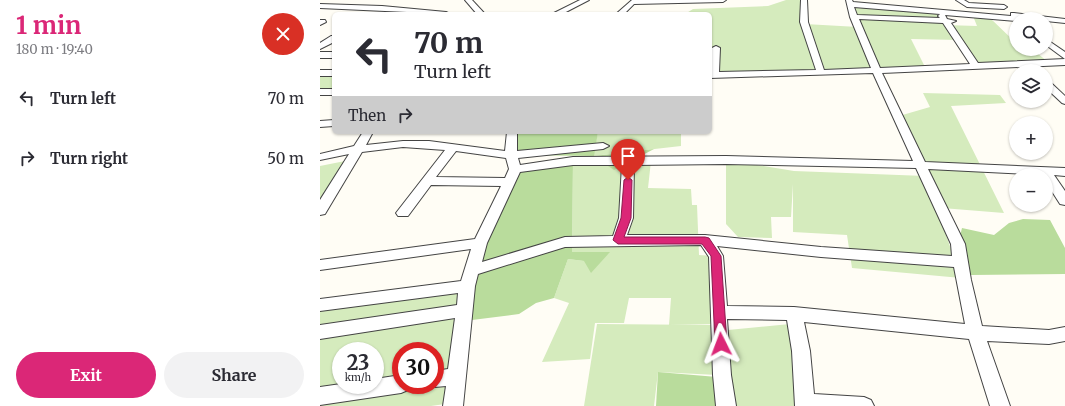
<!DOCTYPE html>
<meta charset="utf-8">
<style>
body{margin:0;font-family:Merriweather,serif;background:#f2f2f3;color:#2b2b33;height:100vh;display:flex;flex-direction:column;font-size:15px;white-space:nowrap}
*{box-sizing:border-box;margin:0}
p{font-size:13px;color:#7c7c81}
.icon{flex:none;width:22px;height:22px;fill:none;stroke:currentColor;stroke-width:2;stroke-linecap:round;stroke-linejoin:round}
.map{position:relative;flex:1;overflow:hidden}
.panel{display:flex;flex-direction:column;background:#fff;width:320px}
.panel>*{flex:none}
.banner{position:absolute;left:12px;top:12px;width:380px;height:122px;border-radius:6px;box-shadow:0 1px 3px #0004;background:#fff;color:#2b2b33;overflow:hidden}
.buttons{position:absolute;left:689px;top:12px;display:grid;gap:8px}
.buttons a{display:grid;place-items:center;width:44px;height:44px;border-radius:50%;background:#fff;box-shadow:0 1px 3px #0004;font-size:20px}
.speed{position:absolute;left:12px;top:342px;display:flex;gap:8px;font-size:20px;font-weight:700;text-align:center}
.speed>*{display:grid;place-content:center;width:52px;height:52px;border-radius:50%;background:#fff;box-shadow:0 1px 3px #0004;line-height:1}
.speed small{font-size:10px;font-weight:400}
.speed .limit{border:6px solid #d22;background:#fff;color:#111}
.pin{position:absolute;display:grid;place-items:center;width:34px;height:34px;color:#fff;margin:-41px -17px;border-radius:50% 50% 50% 0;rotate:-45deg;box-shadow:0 0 4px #0007}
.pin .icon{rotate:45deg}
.me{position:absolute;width:44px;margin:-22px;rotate:357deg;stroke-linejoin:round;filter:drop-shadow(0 0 3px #0008)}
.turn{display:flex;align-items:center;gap:14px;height:84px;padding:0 16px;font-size:18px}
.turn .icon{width:52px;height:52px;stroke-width:2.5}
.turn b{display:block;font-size:28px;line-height:34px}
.then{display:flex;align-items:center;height:38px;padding:0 16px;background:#0003;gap:8px;font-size:15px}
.round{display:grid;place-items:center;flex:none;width:42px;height:42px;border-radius:21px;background:#f2f2f3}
.head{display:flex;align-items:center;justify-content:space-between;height:68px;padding:0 16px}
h1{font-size:24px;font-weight:700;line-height:30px;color:#db2777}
.cta{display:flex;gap:8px;margin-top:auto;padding:8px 16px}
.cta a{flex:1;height:46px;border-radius:24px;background:#db2777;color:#fff;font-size:16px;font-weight:700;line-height:46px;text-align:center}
.cta a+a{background:#f2f2f3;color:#2b2b33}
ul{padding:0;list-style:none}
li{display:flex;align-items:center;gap:12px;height:60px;padding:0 16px}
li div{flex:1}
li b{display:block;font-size:15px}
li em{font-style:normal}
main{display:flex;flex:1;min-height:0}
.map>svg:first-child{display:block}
.green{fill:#d5ebbd;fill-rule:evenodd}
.forest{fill:#b9dc9c}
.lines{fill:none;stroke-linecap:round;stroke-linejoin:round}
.minor-casing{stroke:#444;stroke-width:2}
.minor{fill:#fff;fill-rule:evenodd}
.route{fill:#db2777;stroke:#8e194d}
</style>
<main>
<section class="panel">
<div class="head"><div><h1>1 min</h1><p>180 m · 19:40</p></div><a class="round" style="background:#d93025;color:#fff"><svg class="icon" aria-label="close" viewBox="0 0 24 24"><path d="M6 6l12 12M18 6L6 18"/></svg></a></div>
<ul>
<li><svg class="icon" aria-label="left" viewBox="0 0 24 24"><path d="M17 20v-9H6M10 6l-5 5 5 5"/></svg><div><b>Turn left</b></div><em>70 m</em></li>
<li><svg class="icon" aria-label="right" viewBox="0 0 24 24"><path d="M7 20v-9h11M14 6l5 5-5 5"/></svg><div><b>Turn right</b></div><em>50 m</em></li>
</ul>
<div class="cta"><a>Exit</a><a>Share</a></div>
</section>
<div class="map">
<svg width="745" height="406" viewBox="0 0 745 406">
<rect width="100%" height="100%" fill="#fffdf5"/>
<g class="green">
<polygon points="466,0 484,0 485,24 538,27 529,5 616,12 625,25 657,26 653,16 669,17 696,43 696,49 717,53 728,62 658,64 639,40 591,39 605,67 390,75 390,14 365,14 373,9 448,6"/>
<rect x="0" y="73" width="14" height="20"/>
<polygon points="603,93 680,95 686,103 631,106 684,213 622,208 607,180 641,278 532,268 527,235 473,232 473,184 471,217 451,217 452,238 418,237 406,224 406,160 474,171 605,176 579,116 610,107"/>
<polygon points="278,132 361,132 361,146 273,156"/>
<polygon points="30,160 8,199 0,199 0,166"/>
<polygon points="253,161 331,161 328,188 371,189 372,205 377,205 379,255 394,256 395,324 349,325 351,298 309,298 304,323 275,323 270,359 222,362 249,303 234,298 248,259 264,261 289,253 252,252"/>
<path d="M147,286l-22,118 -14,2h-111v-98zM21,351h34v34h-34zM81,351h34v34h-34z"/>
<polygon points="277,324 394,325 397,375 338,372 334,406 264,406"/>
<polygon points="470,324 478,406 411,406 408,330"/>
</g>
<g class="forest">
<polygon points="192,132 278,132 274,156 334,149 294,170 273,156 191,155"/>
<polygon points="253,161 252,252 290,252 271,273 264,261 248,259 234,298 216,303 199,314 144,321 146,295 195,169"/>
<polygon points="703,219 730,220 745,248 745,274 651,275 638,244 642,228 674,235 689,223"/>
<polygon points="338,372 397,377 401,406 336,406"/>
</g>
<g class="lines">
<g class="minor-casing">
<g id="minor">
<polygon points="145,0 152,0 165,14 157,14"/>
<polygon points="260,0 269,0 242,14 232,14"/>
<polygon points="312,0 406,0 403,2 314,4 304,14 296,14"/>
<path d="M481,0h6l1,22 16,48 47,-2 -21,-51 -4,-17h6l1,2 158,14v-3h3l51,6v4l-19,-2v-2h-30v2l-71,-6 2,4 9,2 -5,2 27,40 87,-4v6l-183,8 43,89 140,6v8l-11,-1 11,16v14l-5,-1 -14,-22v-7l-118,-6 37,75 6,36 11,46 67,4 16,-3v14l-16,3 -62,-3 23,65h-20l-21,-67 -165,-17 6,29 4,43 50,3 7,3 3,6h-79l-3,-55 -5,-31 -60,-1 4,56 5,31h-20l-3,-31 -4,-118 -8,-12 -136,2 -87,27 -3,12 -12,120h-20l3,-20 -11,1 -6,-2h6v-14l13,-2 7,-51 -135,21v-14l137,-20 1,-12 -138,18v-12l141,-18 10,-32 -151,21v-10l155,-21 26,-53 -70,-1 -23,31h-10l-2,-3 49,-63 -42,-3 -41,5 -37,62 -5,1v-15l29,-46 -29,6v-6l34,-8 9,-14h10l-7,13 37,-4h26l76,10 2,-19h10v19l86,-8 6,3 -6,3 -85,9 2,7 53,-8 153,-1 187,5 -40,-88 -163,5 2,-30 4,-2 4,2 -1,24 97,-2 -16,-48zM534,7l86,7 -2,2 2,2 -83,-3zM539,19l84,4 27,41 -90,4zM136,151l50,7 3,11 -4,9 -69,-1zM406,164l190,4 35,76 1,12 -131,-9 -116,-12h-78l6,-17 1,-53zM253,165h49l-3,53 -6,18 -48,1 -83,25 5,-19 33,-71zM397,246l104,11 133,10 11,57 -171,-17 -67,-1 -4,-50z"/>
<polygon points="636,0 644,0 649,3 684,5 687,7 684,9 647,7"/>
<polygon points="0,4 62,6 126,12 130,14 0,8"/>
<polygon points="0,20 5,20 6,22 0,25"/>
<polygon points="11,36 14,36 14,42 0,49 0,43"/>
<polygon points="726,39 745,52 745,59 726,45"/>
<rect x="0" y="52" width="14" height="6"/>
<rect x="0" y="70" width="14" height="6"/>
<polygon points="726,80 729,81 745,96 745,104 742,103 726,88"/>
<rect x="0" y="89" width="14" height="6"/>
<polygon points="14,120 14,126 0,127 0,121"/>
<polygon points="81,375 81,385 90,385 88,390 81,393 0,405 0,387 21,384 55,385 55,379"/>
</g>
</g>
<use href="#minor" class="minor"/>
</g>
<polygon class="route" points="308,177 312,180 311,218 304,237 385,237 389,238 401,256 407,344 405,347 401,349 396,347 395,344 391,256 382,244 298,244 293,240 301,218 304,180"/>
</svg>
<div class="buttons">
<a><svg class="icon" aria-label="search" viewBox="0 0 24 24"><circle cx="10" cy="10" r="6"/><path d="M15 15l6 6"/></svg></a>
<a><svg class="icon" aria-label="layers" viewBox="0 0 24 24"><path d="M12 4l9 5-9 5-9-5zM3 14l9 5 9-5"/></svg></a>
<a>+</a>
<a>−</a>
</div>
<div class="speed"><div>23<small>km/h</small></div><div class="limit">30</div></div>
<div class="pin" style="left:308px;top:180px;background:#d93025"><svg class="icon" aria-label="arrive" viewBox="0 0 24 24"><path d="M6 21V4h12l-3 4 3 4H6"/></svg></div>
<svg class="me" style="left:401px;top:344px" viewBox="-20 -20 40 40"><path d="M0-17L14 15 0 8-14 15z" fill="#db2777" stroke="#fff" stroke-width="4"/></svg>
<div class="banner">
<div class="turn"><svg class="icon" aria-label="left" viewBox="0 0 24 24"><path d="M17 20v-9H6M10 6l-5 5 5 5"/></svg><div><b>70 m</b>Turn left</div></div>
<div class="then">Then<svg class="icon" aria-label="right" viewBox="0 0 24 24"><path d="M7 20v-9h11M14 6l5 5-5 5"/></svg></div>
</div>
</div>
</main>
